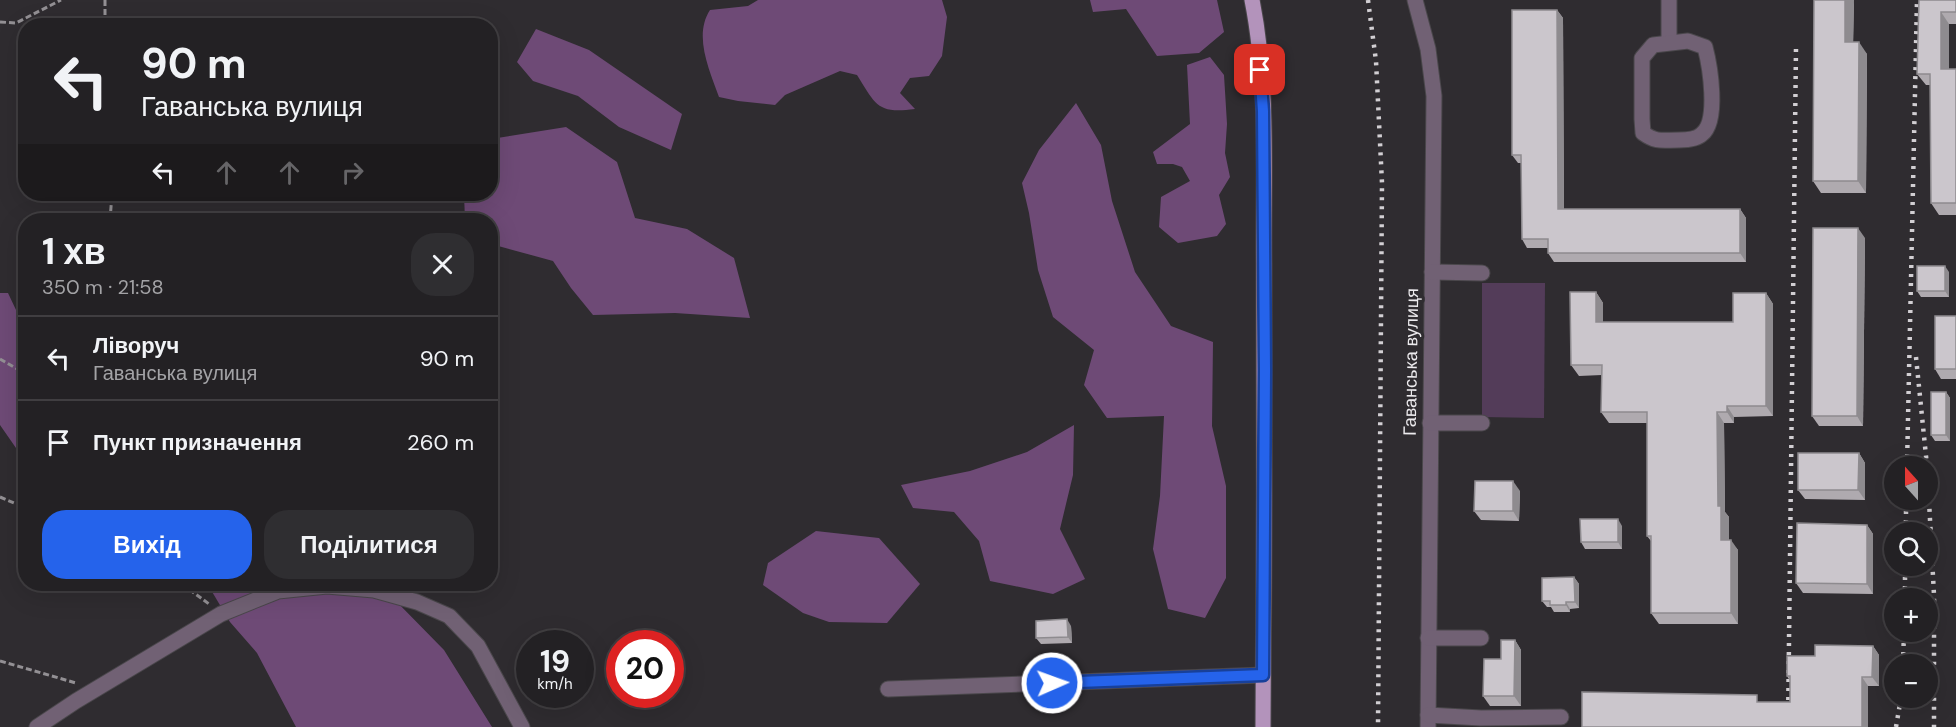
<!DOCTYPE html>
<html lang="uk">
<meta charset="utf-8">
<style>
body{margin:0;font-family:"DM Sans",sans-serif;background:#2f2e31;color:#f1f3f6;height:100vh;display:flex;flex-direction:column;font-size:22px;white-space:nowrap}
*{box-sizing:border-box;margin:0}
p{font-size:20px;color:#a3a3a6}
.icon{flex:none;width:33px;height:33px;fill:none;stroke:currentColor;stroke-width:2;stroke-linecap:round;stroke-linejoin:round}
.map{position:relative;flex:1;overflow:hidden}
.details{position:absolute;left:18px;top:213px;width:480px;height:378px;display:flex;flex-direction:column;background:#232124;border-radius:24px;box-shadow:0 6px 24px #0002,0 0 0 2px #403e41}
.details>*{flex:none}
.banner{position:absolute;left:18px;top:18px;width:480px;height:183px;border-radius:24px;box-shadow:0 6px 24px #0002,0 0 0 2px #403e41;background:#232124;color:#f1f3f6;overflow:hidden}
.needle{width:39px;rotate:339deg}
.fabs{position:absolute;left:1884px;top:456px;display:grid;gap:12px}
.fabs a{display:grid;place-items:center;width:54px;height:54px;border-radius:50%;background:#232124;box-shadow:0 6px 24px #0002,0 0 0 2px #403e41;font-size:30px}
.speed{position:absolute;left:516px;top:630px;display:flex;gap:12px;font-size:30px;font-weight:700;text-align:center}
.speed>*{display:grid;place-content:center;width:78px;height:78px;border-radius:50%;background:#232124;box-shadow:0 6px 24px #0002,0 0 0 2px #403e41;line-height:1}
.speed small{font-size:15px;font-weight:400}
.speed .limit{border:9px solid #d22;background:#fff;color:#111}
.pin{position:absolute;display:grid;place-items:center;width:51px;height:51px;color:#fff;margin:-26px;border-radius:12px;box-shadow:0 3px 9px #0006}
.me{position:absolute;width:66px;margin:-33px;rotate:88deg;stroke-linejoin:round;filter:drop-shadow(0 0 4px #0008)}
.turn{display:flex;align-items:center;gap:21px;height:126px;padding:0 24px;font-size:27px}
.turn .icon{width:78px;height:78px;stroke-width:2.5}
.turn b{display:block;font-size:42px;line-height:51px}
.lanes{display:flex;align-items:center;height:57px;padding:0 24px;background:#0003;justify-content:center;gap:30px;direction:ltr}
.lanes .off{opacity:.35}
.round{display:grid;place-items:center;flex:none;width:63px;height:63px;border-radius:24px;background:#2f2e31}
.head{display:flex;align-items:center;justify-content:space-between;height:102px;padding:0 24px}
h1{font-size:36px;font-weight:700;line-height:45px}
.action{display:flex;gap:12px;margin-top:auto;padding:12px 24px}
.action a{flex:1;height:69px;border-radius:24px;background:#2563eb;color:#fff;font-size:24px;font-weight:700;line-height:69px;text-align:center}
.action a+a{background:#2f2e31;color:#f1f3f6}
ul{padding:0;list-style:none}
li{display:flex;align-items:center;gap:18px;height:84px;padding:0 24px;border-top:2px solid #403e41}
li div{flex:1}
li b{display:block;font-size:22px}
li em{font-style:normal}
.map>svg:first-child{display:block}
.green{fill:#533c59}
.forest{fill:#6e4a76}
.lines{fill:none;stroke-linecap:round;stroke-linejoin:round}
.minor-casing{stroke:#4a474b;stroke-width:17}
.major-casing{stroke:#4a474b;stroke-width:17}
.path{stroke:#939094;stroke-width:3;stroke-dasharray:6 3;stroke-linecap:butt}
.minor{stroke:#716174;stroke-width:15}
.major{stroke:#b393bb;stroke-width:15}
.rail{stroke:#d2cfd3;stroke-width:4.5;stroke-dasharray:3 6;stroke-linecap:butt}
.wall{fill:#afaaaf}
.shaded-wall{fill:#8e8b8f}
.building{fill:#cbc6cc;stroke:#8e8b8f;stroke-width:1.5}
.route-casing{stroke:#184099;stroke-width:15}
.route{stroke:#2563eb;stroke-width:10}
.labels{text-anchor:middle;stroke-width:6;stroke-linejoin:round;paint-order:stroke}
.street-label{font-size:18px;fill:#edebee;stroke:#2f2c30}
</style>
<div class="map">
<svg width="1956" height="727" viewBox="0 0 1956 727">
<rect width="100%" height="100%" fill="#2f2c30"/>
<polygon class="green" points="1482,283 1545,283 1544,418 1482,417"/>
<g class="forest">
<path d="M758,0h184l5,17 -5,39 -13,20 -19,2 -10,15 15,16c-38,5 -39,-4 -58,-34l-17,-4 -55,24 -10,10 -37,-4 -19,-4c-9,-26 -26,-61 -9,-87l38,-4z"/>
<polygon points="1090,0 1217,0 1224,32 1199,53 1157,56 1126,9 1093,12"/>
<polygon points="536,29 589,50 682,114 671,150 619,127 578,96 533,81 517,62"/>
<polygon points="1210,57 1224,75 1227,124 1225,153 1230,177 1219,195 1226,224 1217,236 1178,243 1159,227 1161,197 1190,181 1182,167 1173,164 1157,164 1153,152 1190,124 1187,65"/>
<polygon points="1076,103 1101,145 1112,201 1135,272 1171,326 1213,342 1212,426 1226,486 1226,578 1205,618 1168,609 1153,549 1160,496 1164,416 1107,418 1084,385 1094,350 1053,317 1038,270 1029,213 1022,183 1039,150"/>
<polygon points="566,127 617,162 635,218 687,229 734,258 750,318 675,313 593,315 571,288 553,261 491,244 490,220 465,220 464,194 490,194 491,139"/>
<polygon points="0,293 8,293 25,329 25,497 16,448 0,425"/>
<polygon points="1074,425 1073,475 1060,529 1085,579 1053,594 990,581 979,541 954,512 913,508 901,485 970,471 1027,452"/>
<polygon points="816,531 879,538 920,584 887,623 829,622 803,613 763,585 768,563"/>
<polygon points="204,584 396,584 394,599 444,650 492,727 296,727 257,653 230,622 211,590"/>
</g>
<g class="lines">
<g class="minor-casing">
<g id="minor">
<polyline points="1415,0 1428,49 1434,96 1428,727"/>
<polyline points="1669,0 1669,42"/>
<path d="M1688,41l17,6c5,19 14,74 -3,87 -5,5 -16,6 -23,6 -16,0 -22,3 -36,-7l-1,-14v-61l11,-13z"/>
<polyline points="1432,272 1482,273"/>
<polyline points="1430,423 1482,423"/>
<polyline points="1428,638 1481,638"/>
<polyline points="888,689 1263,675"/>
<polyline points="1428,715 1481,718 1561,717"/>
<polyline points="37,727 76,701 221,614 278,591 327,586 374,590 417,602 449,616 478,646 522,727"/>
</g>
</g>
<g class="major-casing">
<path id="major" d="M1252,0c17,85 11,176 12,263 1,155 0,309 -1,464"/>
</g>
<g class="path">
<polyline points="105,0 105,26"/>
<polyline points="0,22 16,23 61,0"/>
<polyline points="110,220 112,194"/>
<polyline points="0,359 26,374"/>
<polyline points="0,497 26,508"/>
<polyline points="182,584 209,604"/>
<polyline points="0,661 76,683"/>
</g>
<use href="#minor" class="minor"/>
<use href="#major" class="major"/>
<g class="rail">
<polyline points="1368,0 1376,61 1382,183 1378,727"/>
<polyline points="1916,357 1927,466"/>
<polyline points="1907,466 1917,0"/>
<polyline points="1928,482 1934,595 1934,727"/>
<polyline points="1906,532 1906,500"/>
<polyline points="1905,598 1905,566"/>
<polyline points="1903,664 1904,632"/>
<polyline points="1788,727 1796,48"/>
<polyline points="1896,727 1901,698"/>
</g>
</g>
<g class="wall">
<polygon points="1854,0 1853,42 1867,54 1866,193 1821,193 1813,181"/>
<polygon points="1919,0 1956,0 1956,24 1949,24 1949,69 1956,69 1956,215 1939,215 1931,203 1930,85 1926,85 1917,74"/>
<polygon points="1557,10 1563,18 1564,209 1740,209 1746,218 1746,262 1554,262 1548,253 1548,248 1527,248 1522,239 1521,163 1518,163 1512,155"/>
<polygon points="1865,238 1863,426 1819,426 1812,416"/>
<polygon points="1949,272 1949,297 1921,297 1917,291"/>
<polygon points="1596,292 1603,303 1603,322 1733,322 1766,293 1773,304 1773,416 1734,417 1734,423 1724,423 1725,512 1729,517 1729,540 1738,550 1738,624 1659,624 1651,613 1651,541 1647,536 1647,423 1609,423 1601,412 1602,375 1579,376 1571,365"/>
<polygon points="1956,316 1956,379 1941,379 1935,369"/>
<polygon points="1946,392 1950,398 1950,441 1935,441 1931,435"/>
<polygon points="1859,453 1865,463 1865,500 1805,499 1798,490"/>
<polygon points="1520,491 1519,521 1481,520 1474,511"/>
<polygon points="1867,525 1873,534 1873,594 1803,593 1796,583"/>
<polygon points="1622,526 1622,549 1585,549 1581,542"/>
<polygon points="1574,577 1579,584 1579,608 1570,609 1570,612 1554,612 1551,607 1547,607 1542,601"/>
<polygon points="1071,626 1072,643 1041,644 1036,638"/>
<polygon points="1515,640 1521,650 1521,706 1490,706 1483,696 1501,659"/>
<polygon points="1873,646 1879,655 1879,686 1868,686 1868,727 1582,727 1762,702 1790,702 1790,681 1787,676 1815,656"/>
</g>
<g class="shaded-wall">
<polygon points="1845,0 1854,0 1853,53 1845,42"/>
<polygon points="1557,10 1563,18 1564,218 1558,209"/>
<polygon points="1941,12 1949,24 1949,81 1941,69"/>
<polygon points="1859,42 1867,54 1866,193 1858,181"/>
<polygon points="1740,209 1746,218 1746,262 1740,253"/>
<polygon points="1858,228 1865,238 1863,426 1857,416"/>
<polygon points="1945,266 1949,272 1949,297 1945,291"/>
<polygon points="1596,292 1603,303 1603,333 1596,322"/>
<polygon points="1766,293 1773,304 1773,416 1766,406"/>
<polygon points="1946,392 1950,398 1950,441 1946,435"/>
<polygon points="1727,406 1734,417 1734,423 1727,412"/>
<polygon points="1717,412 1724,423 1725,512 1729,517 1729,551 1721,540 1718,506"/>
<polygon points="1859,453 1865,463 1865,500 1858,490"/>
<polygon points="1513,481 1520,491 1519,521 1513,511"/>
<polygon points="1618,519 1622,526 1622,549 1618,542"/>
<polygon points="1867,525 1873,534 1873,594 1867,584"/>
<polygon points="1731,540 1738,550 1738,624 1731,613"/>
<polygon points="1574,577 1579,584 1579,608 1575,602"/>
<polygon points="1566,602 1570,609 1570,612 1566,605"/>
<polygon points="1067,619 1071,626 1072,643 1068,637"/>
<polygon points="1515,640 1521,650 1521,706 1514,696"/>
<polygon points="1873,646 1879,655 1879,686 1872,677"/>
<polygon points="1862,677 1868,686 1868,727 1862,727"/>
</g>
<g class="building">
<polygon points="1814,0 1845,0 1845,42 1859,42 1858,181 1813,181"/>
<polygon points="1919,0 1956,0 1956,12 1941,12 1941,69 1956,69 1956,203 1931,203 1930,74 1917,74"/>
<polygon points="1512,10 1557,10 1558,209 1740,209 1740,253 1548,253 1548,239 1522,239 1521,155 1512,155"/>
<polygon points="1813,228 1858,228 1857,416 1812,416"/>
<rect x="1917" y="266" width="28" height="25"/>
<polygon points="1570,292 1596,292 1596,322 1733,322 1733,293 1766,293 1766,406 1727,406 1727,412 1717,412 1718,506 1721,506 1721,540 1731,540 1731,613 1651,613 1651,536 1647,536 1647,412 1601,412 1602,365 1571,365"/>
<rect x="1935" y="316" width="21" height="53"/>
<rect x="1931" y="392" width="15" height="43"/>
<polygon points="1798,453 1859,453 1858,490 1798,490"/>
<polygon points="1475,481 1513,481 1513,511 1474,511"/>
<polygon points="1580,519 1618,519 1618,542 1581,542"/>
<polygon points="1797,523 1867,525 1867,584 1796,583"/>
<polygon points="1574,577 1575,602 1566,602 1566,605 1550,605 1550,601 1542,601 1542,578"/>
<polygon points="1067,619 1068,637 1036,638 1036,621"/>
<polygon points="1501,640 1515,640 1514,696 1483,696 1484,659 1501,659"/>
<polygon points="1815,645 1873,646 1872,677 1862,677 1862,727 1582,727 1582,692 1757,695 1757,702 1790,702 1790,676 1787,676 1787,656 1815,656"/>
</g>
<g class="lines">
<g class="route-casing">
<polyline id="route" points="1052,683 1263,675 1265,370 1263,111 1260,70"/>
</g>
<use href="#route" class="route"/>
</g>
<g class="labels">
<g class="street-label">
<text transform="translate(1411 362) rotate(-89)" y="6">Гаванська вулиця</text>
</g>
</g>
</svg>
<div class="fabs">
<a><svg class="needle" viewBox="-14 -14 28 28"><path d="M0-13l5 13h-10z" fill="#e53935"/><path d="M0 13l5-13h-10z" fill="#a3a3a6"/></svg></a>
<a><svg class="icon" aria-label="search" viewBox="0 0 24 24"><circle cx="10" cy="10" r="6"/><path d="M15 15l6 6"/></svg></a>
<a>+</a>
<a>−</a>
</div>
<div class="speed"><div>19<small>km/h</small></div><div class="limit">20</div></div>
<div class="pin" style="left:1260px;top:70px;background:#d93025"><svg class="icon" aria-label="arrive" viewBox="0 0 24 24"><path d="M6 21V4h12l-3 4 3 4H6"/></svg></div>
<svg class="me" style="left:1052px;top:683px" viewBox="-20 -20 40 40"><circle r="17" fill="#2563eb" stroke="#fff" stroke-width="3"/><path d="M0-11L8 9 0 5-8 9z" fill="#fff"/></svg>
<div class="banner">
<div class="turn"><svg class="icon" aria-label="left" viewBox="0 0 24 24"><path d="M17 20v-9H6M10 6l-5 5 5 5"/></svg><div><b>90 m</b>Гаванська вулиця</div></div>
<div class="lanes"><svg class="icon" aria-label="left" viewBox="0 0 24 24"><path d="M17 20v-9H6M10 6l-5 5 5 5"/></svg><svg class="icon off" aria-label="ahead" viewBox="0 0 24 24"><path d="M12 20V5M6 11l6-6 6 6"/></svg><svg class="icon off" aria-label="ahead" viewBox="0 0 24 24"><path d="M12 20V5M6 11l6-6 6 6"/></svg><svg class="icon off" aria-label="right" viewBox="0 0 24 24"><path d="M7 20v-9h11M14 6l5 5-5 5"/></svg></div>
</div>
<section class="details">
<div class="head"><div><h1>1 хв</h1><p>350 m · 21:58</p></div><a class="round"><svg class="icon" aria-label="close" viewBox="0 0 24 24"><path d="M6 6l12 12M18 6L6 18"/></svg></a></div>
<ul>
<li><svg class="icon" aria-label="left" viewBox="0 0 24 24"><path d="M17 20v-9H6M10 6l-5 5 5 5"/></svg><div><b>Ліворуч</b><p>Гаванська вулиця</p></div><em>90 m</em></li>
<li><svg class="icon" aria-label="arrive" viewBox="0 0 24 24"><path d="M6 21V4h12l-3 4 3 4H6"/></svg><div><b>Пункт призначення</b></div><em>260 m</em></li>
</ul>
<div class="action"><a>Вихід</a><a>Поділитися</a></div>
</section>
</div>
